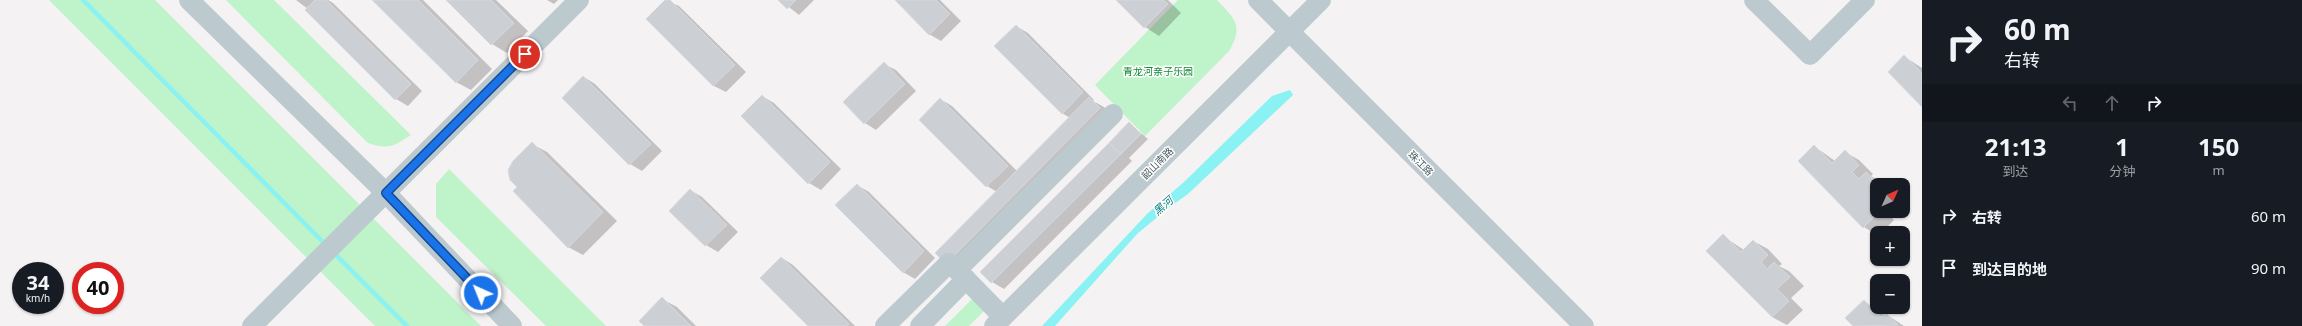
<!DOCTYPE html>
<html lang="zh">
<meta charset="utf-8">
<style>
body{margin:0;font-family:"Noto Sans","Noto Sans SC",sans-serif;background:#20242c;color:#f1f3f6;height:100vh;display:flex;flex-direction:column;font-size:15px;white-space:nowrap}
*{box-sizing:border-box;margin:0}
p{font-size:13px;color:#9ea1a6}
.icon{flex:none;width:22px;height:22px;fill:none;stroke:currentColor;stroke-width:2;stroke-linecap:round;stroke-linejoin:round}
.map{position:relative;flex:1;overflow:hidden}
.details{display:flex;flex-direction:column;background:#171b24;width:380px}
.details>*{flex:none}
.top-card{background:#171b24;color:#f1f3f6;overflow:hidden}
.needle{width:26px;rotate:45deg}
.fabs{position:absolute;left:1870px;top:178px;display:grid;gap:8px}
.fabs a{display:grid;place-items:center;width:40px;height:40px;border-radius:8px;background:#171b24;box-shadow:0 1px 3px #0004;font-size:20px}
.speed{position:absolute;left:12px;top:262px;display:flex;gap:8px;font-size:20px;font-weight:700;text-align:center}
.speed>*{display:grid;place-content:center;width:52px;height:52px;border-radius:50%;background:#171b24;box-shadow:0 1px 3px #0004;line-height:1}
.speed small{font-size:10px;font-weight:400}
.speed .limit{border:6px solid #d22;background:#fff;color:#111}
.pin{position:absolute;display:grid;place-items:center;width:34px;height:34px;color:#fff;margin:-17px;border:2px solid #fff;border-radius:50%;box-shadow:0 1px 4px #0007}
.me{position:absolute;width:44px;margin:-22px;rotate:316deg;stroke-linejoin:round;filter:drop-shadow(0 0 3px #0008)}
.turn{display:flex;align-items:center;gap:14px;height:84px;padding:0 16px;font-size:18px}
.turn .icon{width:52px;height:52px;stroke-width:2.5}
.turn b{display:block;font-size:28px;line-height:34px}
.lanes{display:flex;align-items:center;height:38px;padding:0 16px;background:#0003;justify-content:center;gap:20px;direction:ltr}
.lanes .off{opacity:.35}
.eta{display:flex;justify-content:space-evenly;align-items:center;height:68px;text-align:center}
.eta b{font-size:24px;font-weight:700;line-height:28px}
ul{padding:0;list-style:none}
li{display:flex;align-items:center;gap:12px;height:52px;padding:0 16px}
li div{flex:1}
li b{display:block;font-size:15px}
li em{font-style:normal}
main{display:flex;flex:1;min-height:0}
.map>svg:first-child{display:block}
.green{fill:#bff3c9}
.water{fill:#8af2f2}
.shadow{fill:#0003}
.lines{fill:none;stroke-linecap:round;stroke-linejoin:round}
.stream{stroke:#8af2f2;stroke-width:4.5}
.building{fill:#ccd0d4;stroke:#d6d9dd}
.minor{stroke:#bccacf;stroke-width:20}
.route-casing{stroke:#114b97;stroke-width:10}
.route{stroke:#1a73e8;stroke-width:7}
.labels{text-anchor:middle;stroke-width:3;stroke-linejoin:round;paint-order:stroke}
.park-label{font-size:10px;fill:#128935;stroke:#fff}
.street-label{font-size:10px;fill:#485a61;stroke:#fff}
.water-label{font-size:11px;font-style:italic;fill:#097e7e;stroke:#fff}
</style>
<main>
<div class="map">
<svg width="1922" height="326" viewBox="0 0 1922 326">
<rect width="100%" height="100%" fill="#f4f2f2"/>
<g class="green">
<polygon points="49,0 155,0 481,326 375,326"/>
<path d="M226,0h48l137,135c-17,11 -22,15 -43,8z"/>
<path d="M1178,0h39c18,19 27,26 12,51l-84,85 -50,-51z"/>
<polygon points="449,169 606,326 546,326 436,217 436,184"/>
<polygon points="973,298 985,310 969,326 945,326"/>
</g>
<polygon class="water" points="1290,90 1293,95 1188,194 1167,209 1137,234 1055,326 1042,326 1147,214 1184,182 1272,96"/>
<g class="shadow">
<polygon points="296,0 328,0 333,3 422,91 408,106 396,99 308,9"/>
<polygon points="374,0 423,0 492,69 471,90 456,82"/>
<polygon points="447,0 496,0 528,31 507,53 492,44"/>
<polygon points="547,0 558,0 554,4"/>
<polygon points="666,0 679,6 746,72 726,92 714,86 647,19"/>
<polygon points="780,0 814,0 799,15"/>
<polygon points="896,0 940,0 961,21 941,41 929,34"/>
<polygon points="1117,0 1168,0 1181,13 1159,36 1145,27"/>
<polygon points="1016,26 1028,33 1094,100 1093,101 1104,107 1114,117 961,271 946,263 997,192 987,186 940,99 952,106 1017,171 1070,118 1062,113"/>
<polygon points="1905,57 1922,68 1922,105"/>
<polygon points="884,64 896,70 916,91 876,130 865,123"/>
<polygon points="584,77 595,84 662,151 642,171 630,164 563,98"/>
<polygon points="762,96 774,103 841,169 821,190 809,183"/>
<polygon points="1130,124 1148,139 1129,158 1132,161 1004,289 992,282 981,272"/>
<polygon points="532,144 547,152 617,221 583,255 568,247 518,187"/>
<polygon points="1814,146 1835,161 1845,152 1859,160 1873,174 1871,176 1884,185 1877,185 1877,211 1885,211 1894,220 1881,233 1877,233 1877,235 1864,227 1799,161"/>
<polygon points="857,185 869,192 935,258 915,279 903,272"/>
<polygon points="690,190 702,197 738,232 718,252 706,245 670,211"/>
<polygon points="1723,236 1744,250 1753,241 1768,249 1782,264 1779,266 1789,271 1804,286 1791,298 1803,310 1787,325 1772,317"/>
<polygon points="782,258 793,265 855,326 809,326"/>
<polygon points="662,299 677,307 696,326 645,326"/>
<polygon points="1864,301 1884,315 1886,314 1904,326 1854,326 1846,318"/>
</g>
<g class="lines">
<g class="stream">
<polyline points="83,0 327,246"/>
<polyline points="333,252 407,326"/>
</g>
</g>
<g class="building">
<polygon points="315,0 326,0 411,84 395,100 305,10"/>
<polygon points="372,0 418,0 478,60 456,83"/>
<polygon points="446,0 491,0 514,23 491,45"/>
<polygon points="665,0 670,0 735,65 713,86 646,19"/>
<polygon points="778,0 796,0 787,9"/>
<polygon points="895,0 936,0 950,14 929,35"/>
<polygon points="1116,0 1163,0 1168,4 1144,28"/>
<polygon points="1016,25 1083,92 1062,114 994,46"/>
<polygon points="1904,55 1922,73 1922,107 1888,72"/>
<polygon points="884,62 905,84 864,124 843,102"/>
<polygon points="583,76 651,144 629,165 562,98"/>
<polygon points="762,95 830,162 808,184 741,116"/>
<polygon points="1089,97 1100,108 946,264 935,253"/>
<polygon points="940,98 1008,166 986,187 919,120"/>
<polygon points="1129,122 1141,134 1121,154 1109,143"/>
<polygon points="532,142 603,212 568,248 513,191 517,187 510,180 508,170 513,161"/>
<polygon points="1109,143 1121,154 991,283 980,272"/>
<polygon points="1814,145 1832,163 1845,150 1859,165 1852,172 1859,179 1866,172 1879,185 1877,192 1869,200 1877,208 1877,211 1880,211 1863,228 1798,161"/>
<polygon points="857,184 924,251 903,273 835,205"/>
<polygon points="690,189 727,225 705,246 669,211"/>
<polygon points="1723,234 1741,252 1753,240 1768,255 1761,262 1767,269 1774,262 1790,277 1777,289 1789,301 1772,317 1706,251"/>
<polygon points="781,257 849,324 847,326 808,326 760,278"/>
<polygon points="662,297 691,326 644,326 639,321"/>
<polygon points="1864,300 1881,317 1886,313 1898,325 1853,326 1845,318"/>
</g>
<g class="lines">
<g class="minor">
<polyline points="189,0 386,193 512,326"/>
<polyline points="1258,0 1584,326"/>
<polyline points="1754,0 1810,55 1865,0"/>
<polyline points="1003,317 957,270 1113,114"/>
<polyline points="252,326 579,0"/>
<polyline points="885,326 949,263 957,270"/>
<polyline points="920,326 966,279"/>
<polyline points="994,326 1321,0"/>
</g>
</g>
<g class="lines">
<g class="route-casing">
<polyline id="route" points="481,293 386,193 525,54"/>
</g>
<use href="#route" class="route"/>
</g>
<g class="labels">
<g class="park-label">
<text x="1158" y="75">青龙河亲子乐园</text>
</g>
<g class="street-label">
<text transform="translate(1157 163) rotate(-45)" y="4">韶山南路</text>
<text transform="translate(1421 163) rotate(45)" y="4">珠江路</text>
</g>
<g class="water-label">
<text transform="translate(1163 206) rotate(-42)" y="4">黑河</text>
</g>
</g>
</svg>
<div class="fabs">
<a><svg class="needle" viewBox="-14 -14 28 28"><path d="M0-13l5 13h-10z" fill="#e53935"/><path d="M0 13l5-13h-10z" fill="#9ea1a6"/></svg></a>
<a>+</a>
<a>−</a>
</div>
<div class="speed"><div>34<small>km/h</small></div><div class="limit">40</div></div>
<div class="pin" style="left:525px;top:54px;background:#d93025"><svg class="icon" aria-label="arrive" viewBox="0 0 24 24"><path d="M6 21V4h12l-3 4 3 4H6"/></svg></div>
<svg class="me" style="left:481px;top:293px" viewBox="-20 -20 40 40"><circle r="17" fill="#1a73e8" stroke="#fff" stroke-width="3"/><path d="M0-11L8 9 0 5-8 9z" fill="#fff"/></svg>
</div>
<section class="details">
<div class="top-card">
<div class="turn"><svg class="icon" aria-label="right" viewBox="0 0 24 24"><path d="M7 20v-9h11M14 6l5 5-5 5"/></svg><div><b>60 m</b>右转</div></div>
<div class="lanes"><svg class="icon off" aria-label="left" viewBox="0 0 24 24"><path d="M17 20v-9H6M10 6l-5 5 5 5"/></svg><svg class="icon off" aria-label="ahead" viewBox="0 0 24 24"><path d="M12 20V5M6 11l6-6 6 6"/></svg><svg class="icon" aria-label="right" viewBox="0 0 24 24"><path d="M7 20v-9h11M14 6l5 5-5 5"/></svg></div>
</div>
<div class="eta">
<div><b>21:13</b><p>到达</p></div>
<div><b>1</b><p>分钟</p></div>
<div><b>150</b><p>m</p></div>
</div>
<ul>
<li><svg class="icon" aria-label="right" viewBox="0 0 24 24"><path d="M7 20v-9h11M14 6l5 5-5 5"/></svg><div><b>右转</b></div><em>60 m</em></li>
<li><svg class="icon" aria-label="arrive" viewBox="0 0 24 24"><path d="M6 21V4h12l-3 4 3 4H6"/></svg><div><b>到达目的地</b></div><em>90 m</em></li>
</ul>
</section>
</main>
